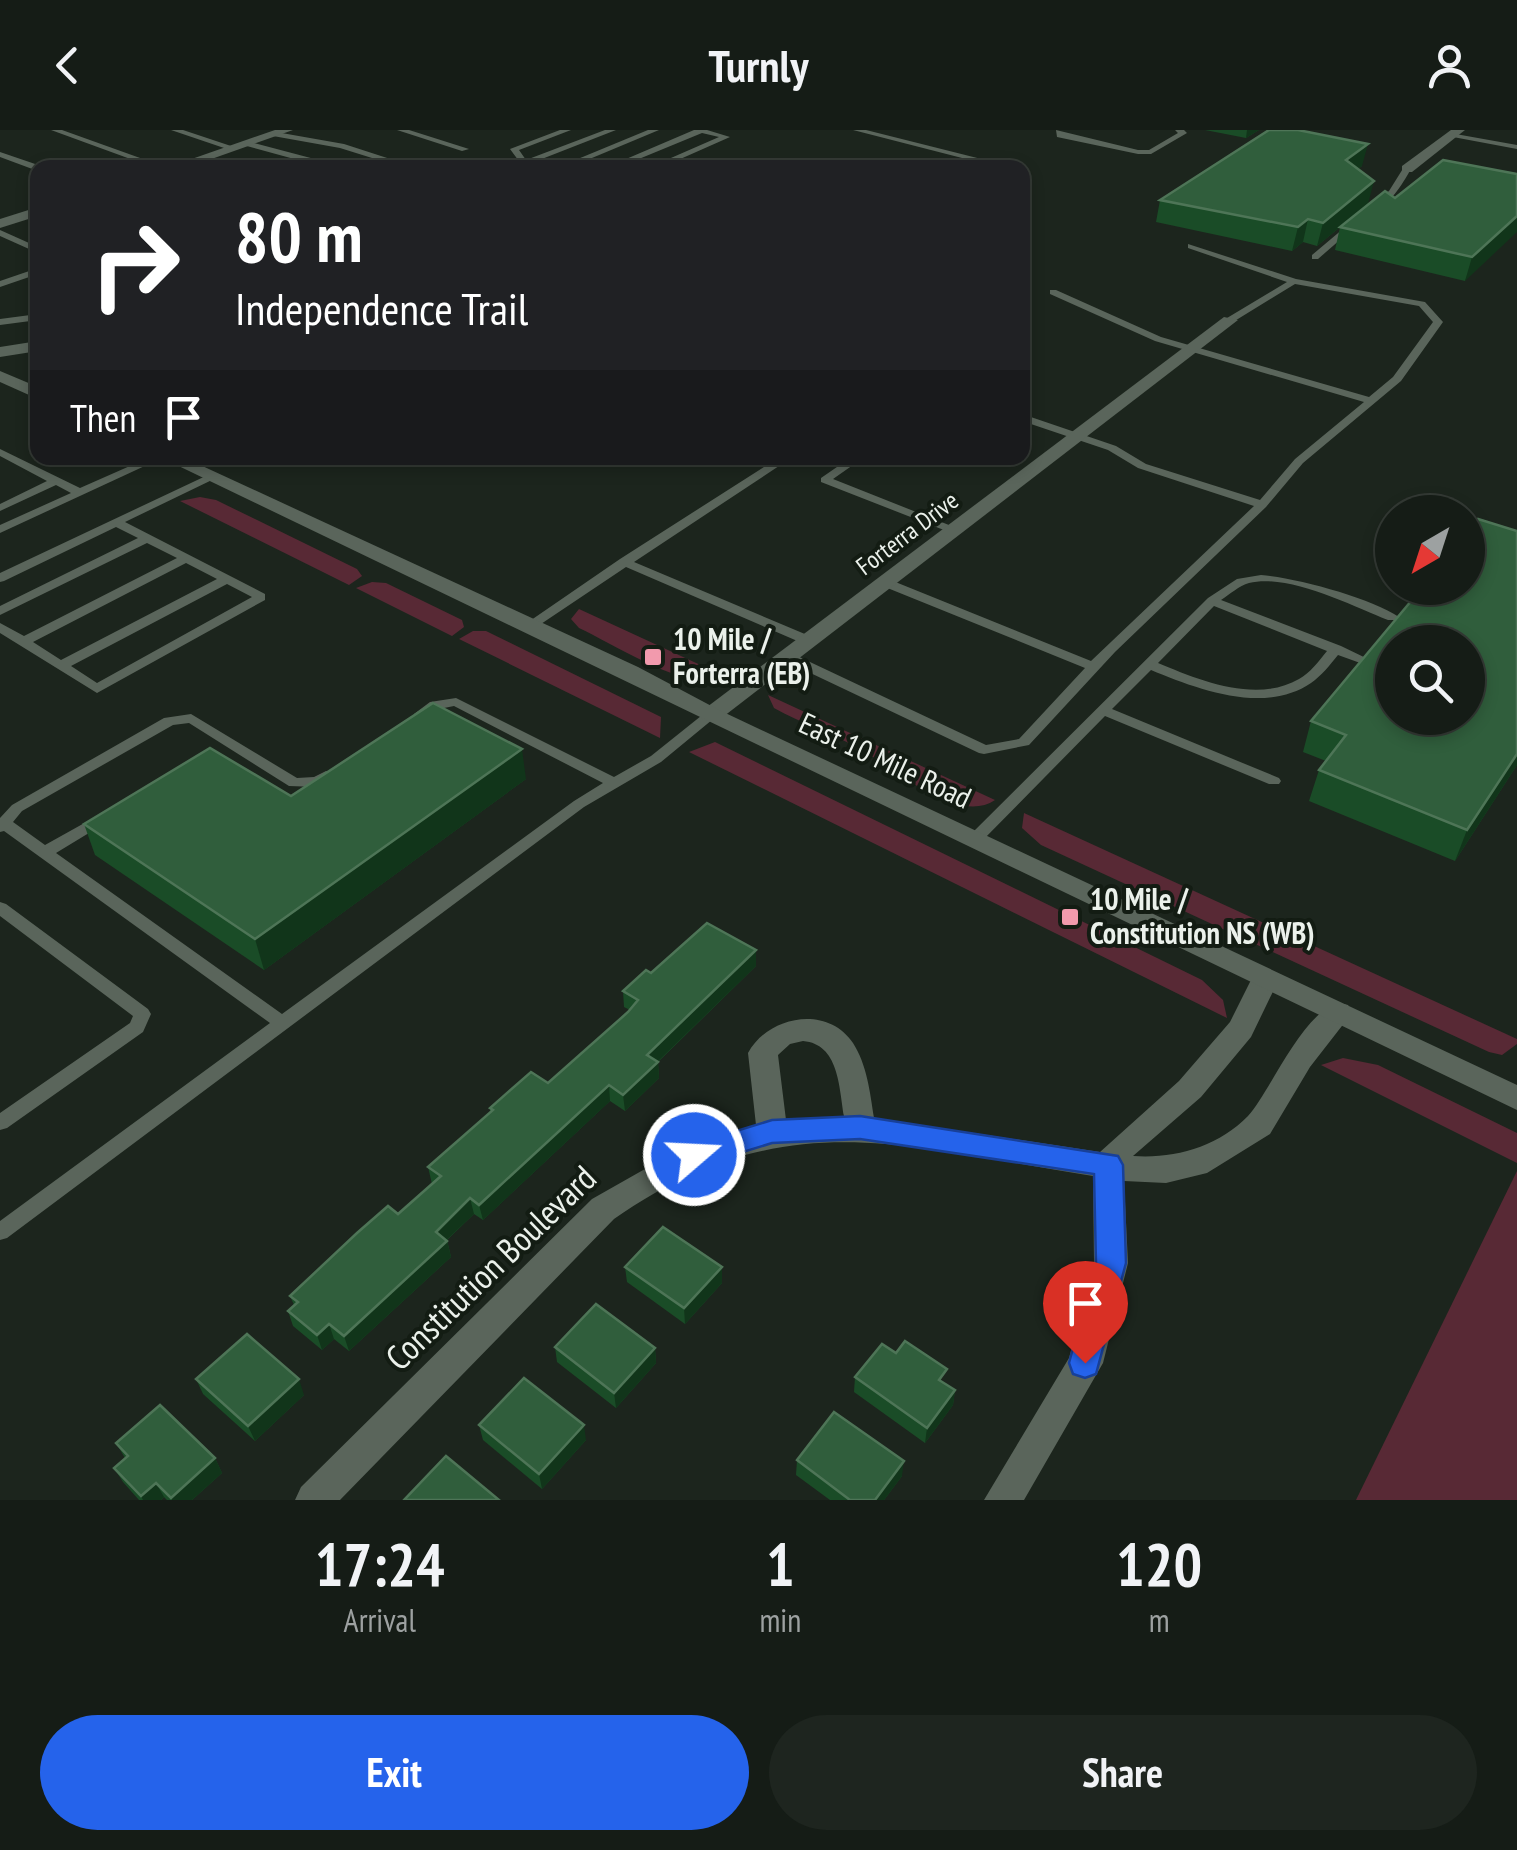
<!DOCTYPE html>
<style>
body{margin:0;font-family:"PT Sans Narrow",sans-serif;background:#1e251f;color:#f1f3f6;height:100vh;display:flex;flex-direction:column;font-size:38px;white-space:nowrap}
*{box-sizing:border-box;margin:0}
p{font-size:32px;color:#9da1a1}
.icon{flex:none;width:55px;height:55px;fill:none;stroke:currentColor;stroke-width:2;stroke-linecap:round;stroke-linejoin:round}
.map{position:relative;height:1370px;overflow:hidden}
.details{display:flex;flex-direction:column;background:#151c16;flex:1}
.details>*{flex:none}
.hud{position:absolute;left:30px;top:30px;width:1000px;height:305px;border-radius:20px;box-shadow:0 5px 15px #0003,0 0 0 2px #343a35;background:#202124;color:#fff;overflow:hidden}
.needle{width:65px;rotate:219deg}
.tools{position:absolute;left:1375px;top:365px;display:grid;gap:20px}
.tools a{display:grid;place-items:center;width:110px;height:110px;border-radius:50%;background:#151c16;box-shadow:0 5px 15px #0003,0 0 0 2px #343a35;font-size:50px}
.pin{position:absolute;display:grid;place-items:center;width:85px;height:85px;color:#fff;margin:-102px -42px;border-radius:50% 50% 50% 0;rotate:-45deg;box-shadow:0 0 10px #0007}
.pin .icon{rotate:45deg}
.me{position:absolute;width:110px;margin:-55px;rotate:71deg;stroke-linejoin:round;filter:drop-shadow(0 0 8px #0008)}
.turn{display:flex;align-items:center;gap:35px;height:210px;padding:0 40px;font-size:45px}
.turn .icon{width:130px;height:130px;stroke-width:2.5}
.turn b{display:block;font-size:70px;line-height:85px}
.then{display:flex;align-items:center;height:95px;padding:0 40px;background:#0003;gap:20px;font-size:38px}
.eta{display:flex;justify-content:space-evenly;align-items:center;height:170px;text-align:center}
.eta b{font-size:60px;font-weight:800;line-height:70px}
.cta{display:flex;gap:20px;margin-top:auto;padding:20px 40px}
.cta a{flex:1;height:115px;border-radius:60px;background:#2563eb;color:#fff;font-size:40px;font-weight:800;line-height:115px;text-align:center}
.cta a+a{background:#1e251f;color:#f1f3f6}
header{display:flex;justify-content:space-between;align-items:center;height:130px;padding:0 40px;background:#151c16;font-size:45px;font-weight:800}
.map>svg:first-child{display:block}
.green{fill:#582935}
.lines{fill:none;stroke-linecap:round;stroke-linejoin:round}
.service{fill:#5a655b;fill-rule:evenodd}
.minor{fill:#5a655b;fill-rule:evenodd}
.secondary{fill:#5a655b;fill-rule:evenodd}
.wall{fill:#1a4c27}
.shaded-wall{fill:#11351a}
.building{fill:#305e3c;stroke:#4e7557;stroke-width:2.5;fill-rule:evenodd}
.route{fill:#2563eb;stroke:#184099;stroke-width:2.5}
.poi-dot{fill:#f29aad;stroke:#131c13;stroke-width:4}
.labels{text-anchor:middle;stroke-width:8;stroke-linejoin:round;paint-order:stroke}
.far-street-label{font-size:25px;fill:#ebf1eb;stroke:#131c13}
.poi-label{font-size:30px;font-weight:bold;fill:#ebf1eb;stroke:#131c13;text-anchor:start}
.street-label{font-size:30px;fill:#ebf1eb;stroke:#131c13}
.near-street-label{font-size:35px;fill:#ebf1eb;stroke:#131c13}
</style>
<header><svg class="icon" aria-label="back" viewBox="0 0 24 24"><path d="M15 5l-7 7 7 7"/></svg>Turnly<svg class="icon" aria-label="person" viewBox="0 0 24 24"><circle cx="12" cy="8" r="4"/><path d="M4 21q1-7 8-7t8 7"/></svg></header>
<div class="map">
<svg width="1517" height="1370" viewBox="0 0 1517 1370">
<rect width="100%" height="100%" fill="#1c251d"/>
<g class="green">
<polygon points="200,367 216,370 357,439 362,446 349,455 180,371"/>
<polygon points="372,452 386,453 462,490 464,497 452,506 356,458"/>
<path d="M579,479l154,71c-43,14 -114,-33 -154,-52l-8,-9z"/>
<polygon points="473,501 486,501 661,587 660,608 459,509"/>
<path d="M768,565l227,105c-38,26 -103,-34 -137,-52 -27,-15 -57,-25 -84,-40z"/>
<polygon points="715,612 1202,850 1223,870 1227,888 689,622"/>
<polygon points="1024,683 1517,909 1517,914 1502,925 1489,922 1041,715 1022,698"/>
<polygon points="1343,928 1378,935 1517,1003 1517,1033 1321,935"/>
<polygon points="1517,1041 1517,1370 1356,1370"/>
</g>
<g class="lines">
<g class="service">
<polygon points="51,0 62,0 168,38 155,38"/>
<polygon points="171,0 183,0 237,18 230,20"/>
<polygon points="397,0 409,0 469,19 462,21"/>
<polygon points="560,0 571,0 519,20 526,30 605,0 616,0 529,34 532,38 524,38 510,19"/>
<polygon points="648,0 659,0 568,38 556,38"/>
<polygon points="694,0 707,0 730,7 660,38 648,38 719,7 702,3 617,38 605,38"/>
<polygon points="853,0 866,0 1017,38 1001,38"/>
<polygon points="1056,0 1138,20 1149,20 1178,3 1175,0 1184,0 1187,3 1151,24 1138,24 1057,7"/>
<polygon points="276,2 344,14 418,38 404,38 340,18 273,6"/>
<polygon points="1450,3 1517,15 1517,19 1453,7"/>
<polygon points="246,11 341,36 342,38 327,38 243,15"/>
<polygon points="0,22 41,36 42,38 35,40 0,27"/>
<polygon points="506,29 515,38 507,38 504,34 461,38"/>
<path d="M1404,37l7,2c-10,17 -20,36 -40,40v-4l18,-14z"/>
<polygon points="1350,93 1357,95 1318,129 1312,129 1312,125"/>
<polygon points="0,100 38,117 38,123 0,106"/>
<polygon points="1188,114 1296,149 1425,172 1443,192 1401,251 1303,333 1266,377 1115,522 1029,615 984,624 979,623 783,530 781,527 783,524 793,524 986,615 1019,609 1085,538 880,455 880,449 888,449 1091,531 1254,376 1138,338 1108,320 1022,291 1022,284 1116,316 1146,334 1260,370 1295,329 1364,272 1155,211 1050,164 1050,160 1056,160 1161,207 1369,267 1393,247 1433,192 1419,176 1295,154 1233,192 1227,192 1227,188 1287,152 1188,118"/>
<polygon points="38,138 38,144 0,157 0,151"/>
<polygon points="38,184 38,190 0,195 0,189"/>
<polygon points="0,319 80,358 148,328 162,328 0,403 0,395 71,363 56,355 0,381 0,374 47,351 0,326"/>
<polygon points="778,328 791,328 634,432 812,507 814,510 812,513 802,513 626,437 532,500 522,500 521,497 620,429"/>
<polygon points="850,328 863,328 833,349 959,399 953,403 949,402 821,352 821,348"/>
<path d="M210,344l4,1v4l-89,43 140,72v6l-168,93 -97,-60v-10l24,13 153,-78 -30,-15 -147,72v-9l138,-68 -22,-11 -112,54 -4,1v-9zM186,433l31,16 -156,81 -28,-18zM227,454l25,13 -155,86 -26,-17z"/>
<path d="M1261,445c36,3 110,23 138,42l-1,3h-10c-36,-14 -100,-47 -139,-37 -10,3 -19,11 -28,17l120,46 29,14 -7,4 -25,-9c-8,10 -17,21 -27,28 -47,32 -114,6 -160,-13l-39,39 167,69 2,3 -2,3h-10l-164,-68 -126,128h-10l-3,-4 3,-4 239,-238 29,-19zM1214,476l113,45c-8,10 -17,22 -28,28 -43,25 -100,1 -141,-16z"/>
<polygon points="456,568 614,647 651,626 706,582 711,581 718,585 661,632 584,677 7,1108 0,1110 0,1091 270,893 4,701 0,702 0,688 12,675 164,588 191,584 297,648 314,647 326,641 331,643 333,646 317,657 289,656 189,593 173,595 22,681 13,692 45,715 97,686 107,686 110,689 107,692 56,723 282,884 574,671 603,653 454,576 439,579 421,588 414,584 430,572"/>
<polygon points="0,772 6,774 148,879 151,884 143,902 7,998 0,1000 0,983 130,893 133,886 0,786"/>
</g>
<g class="minor">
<polygon points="1451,0 1465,0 1412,42 1402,42 1402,36"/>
<polygon points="1224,187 1238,190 719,590 703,590 699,585 703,580"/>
<polygon points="38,211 38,221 0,227 0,217"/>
<path d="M1265,839l10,3 4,7 -28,58 -50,60 -68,59c41,3 85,-9 115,-40 23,-24 62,-123 100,-111l4,8 -42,54 -40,67 -63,39 -41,10 -42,-2 4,82 -25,100 -79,137h-40l85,-142 25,-95 -1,-87c-187,-29 -310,-75 -479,43l-274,281h-45l6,-13 291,-288 90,-51 74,-23 -8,-72c20,-37 79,-49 105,-10 14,22 17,49 21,75l226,34 79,-71 51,-59 25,-50zM803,911c36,3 36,46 41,75l-58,4 -8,-65 12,-11z"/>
</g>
<g class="secondary">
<polygon points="275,0 293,0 186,38 166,38"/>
<polygon points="38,77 38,86 0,98 0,89"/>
<polygon points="0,241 38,257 38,269 0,252"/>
<polygon points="162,328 185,328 638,537 719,580 1517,955 1517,980"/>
</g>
</g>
<g class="wall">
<polygon points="1205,0 1259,0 1246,8"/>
<polygon points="1362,36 1358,39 1368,74 1317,116 1303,112 1292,121 1156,92 1160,70"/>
<polygon points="1517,44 1465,151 1335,120 1340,97 1395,68"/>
<polygon points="1311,591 1517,635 1455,731 1309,671 1319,640 1326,631 1303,622"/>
<polygon points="526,649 264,840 95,725 84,694 291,666"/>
<polygon points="756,836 658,932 659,948 625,981 610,971 483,1090 474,1084 447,1110 451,1127 349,1221 334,1209 322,1220 293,1196 288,1181 294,1175 290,1166 398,1084 432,1054 428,1037 490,982 490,978 548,953 630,880 624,877 623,861 651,843"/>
<polygon points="625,1137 722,1153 685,1194 627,1152"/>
<polygon points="555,1217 655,1218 656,1233 616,1278 557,1232"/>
<polygon points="855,1247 945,1253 955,1260 953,1275 925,1313 854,1262"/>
<polygon points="196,1249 304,1265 255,1311 203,1264"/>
<polygon points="479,1295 586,1310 542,1359 483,1310"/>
<polygon points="116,1313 215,1328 222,1343 192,1370 167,1370 164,1367 161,1370 139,1370 123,1352 114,1338 125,1328"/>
<polygon points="797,1330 902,1346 884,1370 830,1370 796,1345"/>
</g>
<g class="shaded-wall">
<polygon points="1247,0 1259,0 1246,8"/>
<polygon points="1368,14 1362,36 1341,52 1346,30"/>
<polygon points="1374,51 1368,74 1317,116 1323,93"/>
<polygon points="1517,86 1517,102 1465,151 1472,127"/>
<polygon points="1308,89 1303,112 1292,121 1298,97"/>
<polygon points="522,619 526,649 264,840 255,809"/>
<polygon points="1517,624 1517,635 1455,731 1467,700"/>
<polygon points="756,820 756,836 648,941 647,925"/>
<polygon points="658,932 659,948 625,981 623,965"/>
<polygon points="609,955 610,971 483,1090 479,1075"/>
<polygon points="470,1068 474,1084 439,1117 436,1102"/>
<polygon points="447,1111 451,1127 349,1221 344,1206"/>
<polygon points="722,1137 722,1153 685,1194 684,1178"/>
<polygon points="329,1194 334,1209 322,1220 317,1205"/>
<polygon points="655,1218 656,1233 616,1278 614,1263"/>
<polygon points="299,1249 304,1265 255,1311 248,1296"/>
<polygon points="955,1260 953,1275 925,1313 927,1298"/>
<polygon points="584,1295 586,1310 542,1359 539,1344"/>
<polygon points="215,1328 222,1343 192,1370 172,1370 171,1368"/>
<polygon points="904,1331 902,1346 884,1370 875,1370"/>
<polygon points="156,1353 164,1367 161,1370 143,1370 141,1366"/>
</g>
<g class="building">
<polygon points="1269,0 1298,0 1368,14 1346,30 1374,51 1323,93 1308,89 1298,97 1160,70"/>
<polygon points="1443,30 1517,44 1517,86 1472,127 1340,97 1385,61 1395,68"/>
<path d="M1478,389l39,12v223l-50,76 -148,-60 27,-35 -35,-14 111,-133h46v-56zM1392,512h76v76h-76z"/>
<polygon points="433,573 522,619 255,809 84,694 210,618 291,666"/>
<polygon points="707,793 756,820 647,925 658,932 623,965 609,955 479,1075 470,1068 436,1102 447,1111 344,1206 329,1194 317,1205 288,1181 298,1172 290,1166 357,1103 388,1076 398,1084 441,1046 428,1037 493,980 490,978 531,942 548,953 628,882 638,870 623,861 646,840 651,843"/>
<polygon points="663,1097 722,1137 684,1178 625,1137"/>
<polygon points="596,1174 655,1218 614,1263 555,1217"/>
<polygon points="247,1204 299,1249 248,1296 196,1249"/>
<polygon points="905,1211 947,1239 939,1250 955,1260 927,1298 855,1247 882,1214 896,1223"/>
<polygon points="524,1248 584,1295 539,1344 479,1295"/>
<polygon points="160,1275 215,1328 171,1368 156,1353 141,1366 114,1338 128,1326 116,1313"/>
<polygon points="834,1282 904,1331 875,1370 850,1370 797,1330"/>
<polygon points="446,1326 499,1370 404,1370"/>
</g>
<polygon class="route" points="860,986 1118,1026 1123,1035 1126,1133 1096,1244 1085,1248 1073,1244 1069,1233 1096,1133 1094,1044 860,1009 772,1013 694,1037 684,1033 680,1025 684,1017 772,990"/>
<g class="poi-dot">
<rect x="643" y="517" width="20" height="20" rx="5"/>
<rect x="1060" y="777" width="20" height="20" rx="5"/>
</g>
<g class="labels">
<g class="far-street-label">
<text transform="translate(907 403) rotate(-37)" y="9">Forterra Drive</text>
</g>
<g class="poi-label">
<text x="673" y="520">10 Mile /<tspan x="673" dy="34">Forterra (EB)</tspan></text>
<text x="1090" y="780">10 Mile /<tspan x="1090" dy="34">Constitution NS (WB)</tspan></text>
</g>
<g class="street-label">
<text transform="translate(885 631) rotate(25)" y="10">East 10 Mile Road</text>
</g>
<g class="near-street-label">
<text transform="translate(491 1138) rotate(-44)" y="12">Constitution Boulevard</text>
</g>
</g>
</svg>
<div class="tools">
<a><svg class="needle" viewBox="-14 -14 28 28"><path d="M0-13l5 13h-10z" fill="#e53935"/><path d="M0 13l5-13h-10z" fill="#9da1a1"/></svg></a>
<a><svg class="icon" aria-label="search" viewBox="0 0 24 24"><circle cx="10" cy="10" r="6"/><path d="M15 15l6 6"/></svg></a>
</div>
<div class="pin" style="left:1085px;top:1233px;background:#d93025"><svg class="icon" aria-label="arrive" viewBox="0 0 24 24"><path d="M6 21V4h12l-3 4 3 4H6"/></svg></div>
<svg class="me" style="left:694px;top:1025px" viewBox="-20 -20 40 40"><circle r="17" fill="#2563eb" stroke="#fff" stroke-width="3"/><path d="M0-11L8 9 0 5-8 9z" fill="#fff"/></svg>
<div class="hud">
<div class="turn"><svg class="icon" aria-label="right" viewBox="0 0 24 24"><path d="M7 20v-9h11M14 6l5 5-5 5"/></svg><div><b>80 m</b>Independence Trail</div></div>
<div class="then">Then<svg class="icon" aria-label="arrive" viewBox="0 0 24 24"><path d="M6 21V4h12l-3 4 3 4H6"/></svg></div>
</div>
</div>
<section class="details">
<div class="eta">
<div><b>17:24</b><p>Arrival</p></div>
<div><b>1</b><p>min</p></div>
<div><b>120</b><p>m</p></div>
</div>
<div class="cta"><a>Exit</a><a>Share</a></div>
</section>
